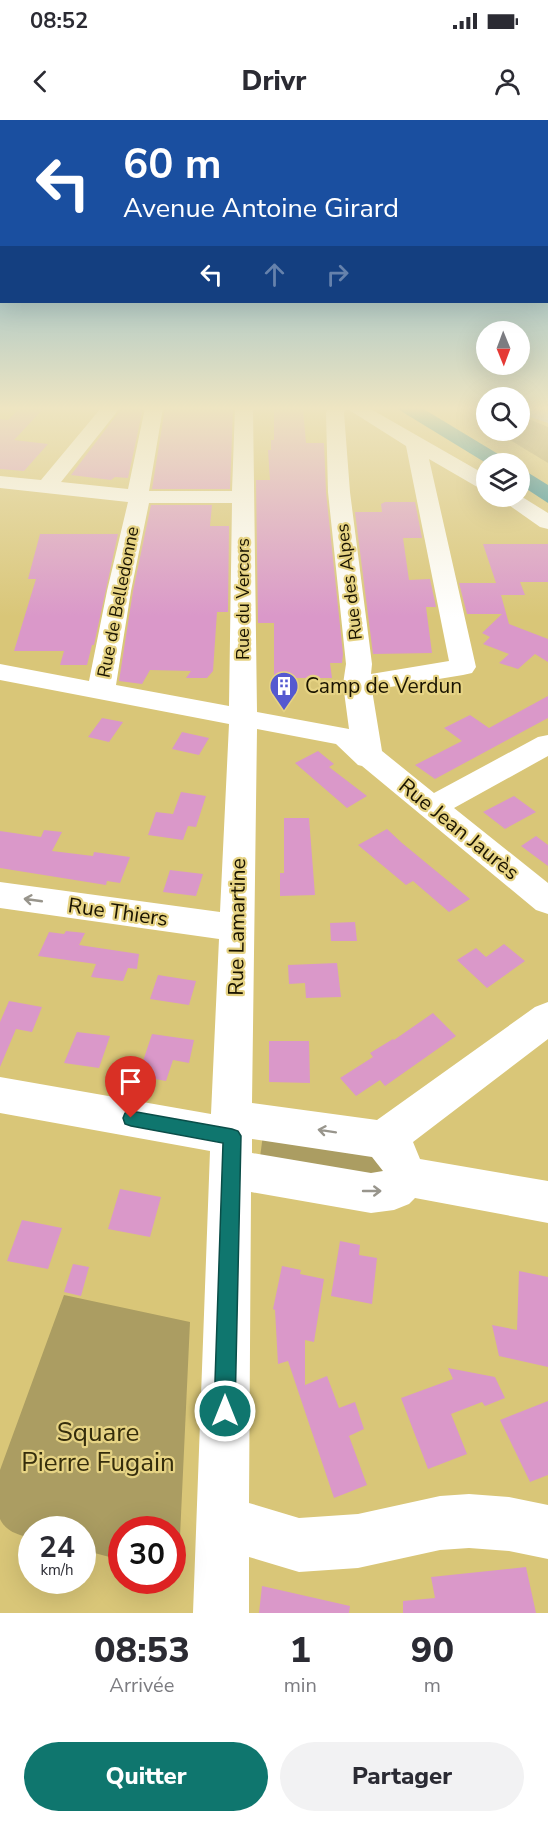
<!DOCTYPE html>
<html lang="fr">
<meta charset="utf-8">
<style>
body{margin:0;font-family:"Nunito Sans",sans-serif;background:#f2f2f3;color:#2b2b33;height:100vh;display:flex;flex-direction:column;font-size:22px;white-space:nowrap}
*{box-sizing:border-box;margin:0}
p{font-size:20px;color:#7c7c81}
.icon{flex:none;width:33px;height:33px;fill:none;stroke:currentColor;stroke-width:2;stroke-linecap:round;stroke-linejoin:round}
.map{position:relative;height:1493px;overflow:hidden}
.sheet{display:flex;flex-direction:column;background:#fff;flex:1}
.sheet>*{flex:none}
.top-card{position:absolute;left:0px;top:0px;width:549px;height:183px;box-shadow:0 6px 24px #0002;background:#1a4fa0;color:#fff;overflow:hidden}
.needle{width:39px;rotate:179deg}
.controls{position:absolute;left:476px;top:201px;display:grid;gap:12px}
.controls a{display:grid;place-items:center;width:54px;height:54px;border-radius:50%;background:#fff;box-shadow:0 6px 24px #0002;font-size:30px}
.speed{position:absolute;left:18px;top:1396px;display:flex;gap:12px;font-size:30px;font-weight:700;text-align:center}
.speed>*{display:grid;place-content:center;width:78px;height:78px;border-radius:50%;background:#fff;box-shadow:0 6px 24px #0002;line-height:1}
.speed small{font-size:15px;font-weight:400}
.speed .limit{border:9px solid #d22;background:#fff;color:#111}
.pin{position:absolute;display:grid;place-items:center;width:51px;height:51px;color:#fff;margin:-62px -26px;border-radius:50% 50% 50% 0;rotate:-45deg;box-shadow:0 0 6px #0007}
.pin .icon{rotate:45deg}
.me{position:absolute;width:66px;margin:-33px;rotate:0deg;stroke-linejoin:round;filter:drop-shadow(0 0 4px #0008)}
.turn{display:flex;align-items:center;gap:21px;height:126px;padding:0 24px;font-size:27px}
.turn .icon{width:78px;height:78px;stroke-width:2.5}
.turn b{display:block;font-size:42px;line-height:51px}
.lanes{display:flex;align-items:center;height:57px;padding:0 24px;background:#0003;justify-content:center;gap:30px;direction:ltr}
.lanes .off{opacity:.35}
.eta{display:flex;justify-content:space-evenly;align-items:center;height:102px;text-align:center}
.eta b{font-size:36px;font-weight:800;line-height:42px}
.cta{display:flex;gap:12px;margin-top:auto;padding:12px 24px}
.cta a{flex:1;height:69px;border-radius:36px;background:#0f766e;color:#fff;font-size:24px;font-weight:800;line-height:69px;text-align:center}
.cta a+a{background:#f2f2f3;color:#2b2b33}
.status{display:flex;justify-content:space-between;align-items:center;height:42px;padding:0 30px;background:#fff;direction:ltr}
.status svg{height:16px;fill:currentColor}
header{display:flex;justify-content:space-between;align-items:center;height:78px;padding:0 24px;background:#fff;font-size:27px;font-weight:800}
.map>svg:first-child{display:block}
.green{fill:#ab9d62}
.water{fill:#16839a}
.building{fill:#da98c9}
.lines{fill:none;stroke-linecap:round;stroke-linejoin:round}
.minor{fill:#fff;fill-rule:evenodd}
.highway{fill:#b8c1f2;fill-rule:evenodd}
.oneway{stroke:#98958c}
.route{fill:#0f766e;stroke:#0a4d48;stroke-width:1.5}
.labels{text-anchor:middle;stroke-width:4.5;stroke-linejoin:round;paint-order:stroke}
.far-street-label{font-size:18px;fill:#191300;stroke:#e6d384}
.poi-label{font-size:21px;fill:#191300;stroke:#e6d384;text-anchor:start}
.street-label{font-size:21px;fill:#191300;stroke:#e6d384}
.near-park-label{font-size:26px;fill:#352d0c;stroke:#e6d384}
</style>
<div class="status"><b>08:52</b><svg viewBox="0 0 49 12"><path d="M0 12V9h3v3zM5 12V6h3v6zM10 12V3h3v9zM15 12V0h3v12zM26 1h20v11H26zM47 4h2v5h-2z"/></svg></div>
<header><svg class="icon" aria-label="back" viewBox="0 0 24 24"><path d="M15 5l-7 7 7 7"/></svg>Drivr<svg class="icon" aria-label="person" viewBox="0 0 24 24"><circle cx="12" cy="8" r="4"/><path d="M4 21q1-7 8-7t8 7"/></svg></header>
<div class="map">
<svg width="548" height="1493" viewBox="0 0 548 1493">
<rect width="100%" height="100%" fill="#d9c678"/>
<g class="green">
<polygon points="519,295 548,307 548,343 495,311 519,310"/>
<polygon points="264,1007 377,1025 388,1060 259,1045"/>
<path d="M64,1175l126,27 -11,236 -6,1 -1,-29h-50l-1,30 -38,-10 -1,-20h-50l-1,8c-12,-3 -25,-6 -31,-19v-49z"/>
</g>
<g class="water">
<polygon points="396,288 422,288 513,343 486,343"/>
<polygon points="519,347 548,365 548,383 519,364"/>
</g>
<g class="building">
<polygon points="20,288 44,288 14,320 48,324 24,351 0,349 0,299 8,300"/>
<polygon points="122,288 143,288 128,358 115,357 111,360 71,355"/>
<polygon points="165,288 233,288 230,369 152,369"/>
<polygon points="274,288 303,288 306,323 324,323 326,372 343,534 342,543 330,543 332,558 274,558 274,503 258,503 256,360 270,360 268,330 271,330 271,320 274,320"/>
<polygon points="385,382 415,382 422,418 403,418 409,460 430,459 436,487 426,487 432,533 373,534 355,392 382,392 381,384"/>
<polygon points="151,385 212,385 210,406 229,406 228,492 217,492 213,551 207,558 186,558 191,551 150,550 142,564 119,561 133,471"/>
<polygon points="40,414 118,414 94,525 92,525 87,545 60,545 64,531 14,531 36,459 28,459"/>
<polygon points="483,424 548,424 548,462 520,462 525,475 501,475 509,504 548,519 548,542 535,534 518,549 499,543 509,534 483,524 490,517 482,513 502,494 467,494 459,463 496,463"/>
<polygon points="548,576 548,598 435,659 415,645 462,621 444,608 470,595 489,608"/>
<polygon points="102,598 123,602 109,622 88,617"/>
<polygon points="182,612 209,618 199,635 172,629"/>
<polygon points="318,631 334,644 329,647 367,676 347,688 295,643"/>
<polygon points="181,672 206,676 196,707 188,706 183,720 148,715 156,692 173,694"/>
<polygon points="514,676 536,692 505,709 483,692"/>
<polygon points="284,698 309,698 315,775 280,776 280,753 284,753"/>
<polygon points="387,709 402,723 470,779 449,792 413,761 406,765 358,725"/>
<polygon points="44,710 62,712 52,731 93,736 94,732 130,737 120,763 107,761 106,765 0,748 0,711 41,717"/>
<polygon points="536,716 548,725 548,746 521,726"/>
<polygon points="170,750 203,754 196,776 163,772"/>
<polygon points="355,802 357,821 331,821 330,803"/>
<polygon points="66,811 85,813 79,825 139,834 137,849 128,848 123,861 91,857 96,844 38,836 49,812 64,814"/>
<polygon points="504,824 525,841 487,868 457,840 476,828 486,837"/>
<polygon points="337,843 341,877 306,878 305,863 289,864 288,845"/>
<polygon points="158,855 196,861 189,885 150,879"/>
<polygon points="9,881 42,887 32,912 16,909 0,947 0,902"/>
<polygon points="433,893 456,916 385,966 380,960 356,976 340,958 373,937 370,933 393,919 394,920"/>
<polygon points="77,912 110,916 99,948 64,943"/>
<polygon points="152,914 194,920 189,943 173,940 166,961 138,956"/>
<polygon points="269,921 309,921 310,963 269,962"/>
<polygon points="120,1069 161,1077 150,1117 108,1109"/>
<polygon points="22,1100 62,1108 48,1149 7,1141"/>
<polygon points="340,1121 360,1125 359,1135 377,1138 372,1184 331,1176"/>
<polygon points="73,1144 89,1147 81,1176 64,1172"/>
<polygon points="282,1146 301,1150 300,1154 324,1159 314,1222 305,1220 305,1265 327,1256 339,1288 355,1282 364,1309 349,1316 367,1365 334,1378 288,1241 278,1244 275,1190 273,1189"/>
<polygon points="519,1151 548,1157 548,1247 499,1236 492,1205 517,1210"/>
<polygon points="448,1248 495,1257 505,1278 485,1286 482,1282 451,1294 467,1334 428,1349 401,1278 453,1259"/>
<polygon points="548,1281 548,1355 530,1362 500,1300"/>
<polygon points="526,1447 536,1493 403,1493 403,1481 435,1478 431,1457"/>
<polygon points="262,1466 350,1486 349,1493 259,1493"/>
</g>
<g class="lines">
<g class="minor">
<path d="M101,288h19l-59,74 67,7 17,-81h18l-14,83h83l3,-83h18l4,304 92,17 -6,-45 3,-20 -18,-172 -2,-79 2,-5h41l117,67v15l-7,-2 -50,-29 47,208 -4,6 -9,2 -91,15 10,61 52,42 104,-56 10,-2v21l-94,52 94,75v31l-12,-4 -174,-144 -4,-1 -22,-21 -79,-15 -5,374 125,17 158,-113 13,-5v37l-135,103 7,17 128,22v42l-133,-25 -6,6 -15,6 -23,3 -120,-21 -2,311 50,15 59,-4 82,-18 29,-2 40,3 39,8v54l-39,-8 -40,-3 -29,2 -82,18 -59,4 -50,-15v56h-56l17,-462 -210,-38v-36l211,37 8,-175 -219,-31v-26l220,30 9,-188 -229,-44v-16l89,17 18,-90 21,-89 -128,-14v-12l41,4zM346,288l60,38 43,215 -78,13 1,-10 -22,-172 -6,-79zM149,383h83l-3,203 -113,-21 15,-94zM252,1019l120,18 11,14 -12,2 -119,-20z"/>
<polygon points="519,375 548,393 548,409 540,407 496,376"/>
</g>
<polygon class="highway" points="519,288 542,288 548,291 548,303 519,293"/>
</g>
<defs><path id="oneway-shaft" d="M-6 0H5M1.5-3L5.5 0L1.5 3" fill="none" stroke-width="1.6" stroke-linecap="round" stroke-linejoin="round" transform="scale(1.5)"/></defs>
<g class="oneway">
<use href="#oneway-shaft" transform="translate(33 780) rotate(-172)"/>
<use href="#oneway-shaft" transform="translate(327 1011) rotate(-171)"/>
<use href="#oneway-shaft" transform="translate(372 1071)"/>
</g>
<linearGradient id="sky" x2="0" y2="1"><stop stop-color="#54a0c9"/><stop offset="0.58" stop-color="#eee5c2"/><stop offset="1" stop-color="#eee5c2" stop-opacity="0"/></linearGradient>
<rect width="548" height="497" fill="url(#sky)"/>
<polygon class="route" points="131,991 232,1009 238,1011 241,1016 235,1291 232,1298 225,1301 217,1298 214,1291 223,1023 131,1006 125,1004 123,998 125,993"/>
<defs>
<g id="building-pin" transform="scale(1.5)"><path d="M0 17L-7.5 6A9.5 9.5 0 1 1 7.5 6Z" fill="#5459d0" stroke="#e6d384"/><path d="M-4-6H4V6H1V3H-1V6H-4ZM-2.5-4.3h1.7v1.8h-1.7ZM.8-4.3h1.7v1.8H.8ZM-2.5-1h1.7V.8h-1.7ZM.8-1h1.7V.8H.8Z" fill="#fff"/></g>
</defs>
<g fill-rule="evenodd">
<use href="#building-pin" x="284" y="566"/>
</g>
<g class="labels">
<g class="far-street-label">
<text transform="translate(349 462) rotate(-97)" y="6">Rue des Alpes</text>
<text transform="translate(243 479) rotate(-90)" y="6">Rue du Vercors</text>
<text transform="translate(118 482) rotate(-79)" y="6">Rue de Belledonne</text>
</g>
<g class="poi-label">
<text x="305" y="573">Camp de Verdun</text>
</g>
<g class="street-label">
<text transform="translate(459 709) rotate(39)" y="7">Rue Jean Jaurès</text>
<text transform="translate(118 792) rotate(8)" y="7">Rue Thiers</text>
<text transform="translate(237 807) rotate(-89)" y="7">Rue Lamartine</text>
</g>
<g class="near-park-label">
<text x="98" y="1321">Square<tspan x="98" dy="30">Pierre Fugain</tspan></text>
</g>
</g>
</svg>
<div class="controls">
<a><svg class="needle" viewBox="-14 -14 28 28"><path d="M0-13l5 13h-10z" fill="#e53935"/><path d="M0 13l5-13h-10z" fill="#7c7c81"/></svg></a>
<a><svg class="icon" aria-label="search" viewBox="0 0 24 24"><circle cx="10" cy="10" r="6"/><path d="M15 15l6 6"/></svg></a>
<a><svg class="icon" aria-label="layers" viewBox="0 0 24 24"><path d="M12 4l9 5-9 5-9-5zM3 14l9 5 9-5"/></svg></a>
</div>
<div class="speed"><div>24<small>km/h</small></div><div class="limit">30</div></div>
<div class="pin" style="left:131px;top:998px;background:#d93025"><svg class="icon" aria-label="arrive" viewBox="0 0 24 24"><path d="M6 21V4h12l-3 4 3 4H6"/></svg></div>
<svg class="me" style="left:225px;top:1291px" viewBox="-20 -20 40 40"><circle r="17" fill="#0f766e" stroke="#fff" stroke-width="3"/><path d="M0-11L8 9 0 5-8 9z" fill="#fff"/></svg>
<div class="top-card">
<div class="turn"><svg class="icon" aria-label="left" viewBox="0 0 24 24"><path d="M17 20v-9H6M10 6l-5 5 5 5"/></svg><div><b>60 m</b>Avenue Antoine Girard</div></div>
<div class="lanes"><svg class="icon" aria-label="left" viewBox="0 0 24 24"><path d="M17 20v-9H6M10 6l-5 5 5 5"/></svg><svg class="icon off" aria-label="ahead" viewBox="0 0 24 24"><path d="M12 20V5M6 11l6-6 6 6"/></svg><svg class="icon off" aria-label="right" viewBox="0 0 24 24"><path d="M7 20v-9h11M14 6l5 5-5 5"/></svg></div>
</div>
</div>
<section class="sheet">
<div class="eta">
<div><b>08:53</b><p>Arrivée</p></div>
<div><b>1</b><p>min</p></div>
<div><b>90</b><p>m</p></div>
</div>
<div class="cta"><a>Quitter</a><a>Partager</a></div>
</section>
